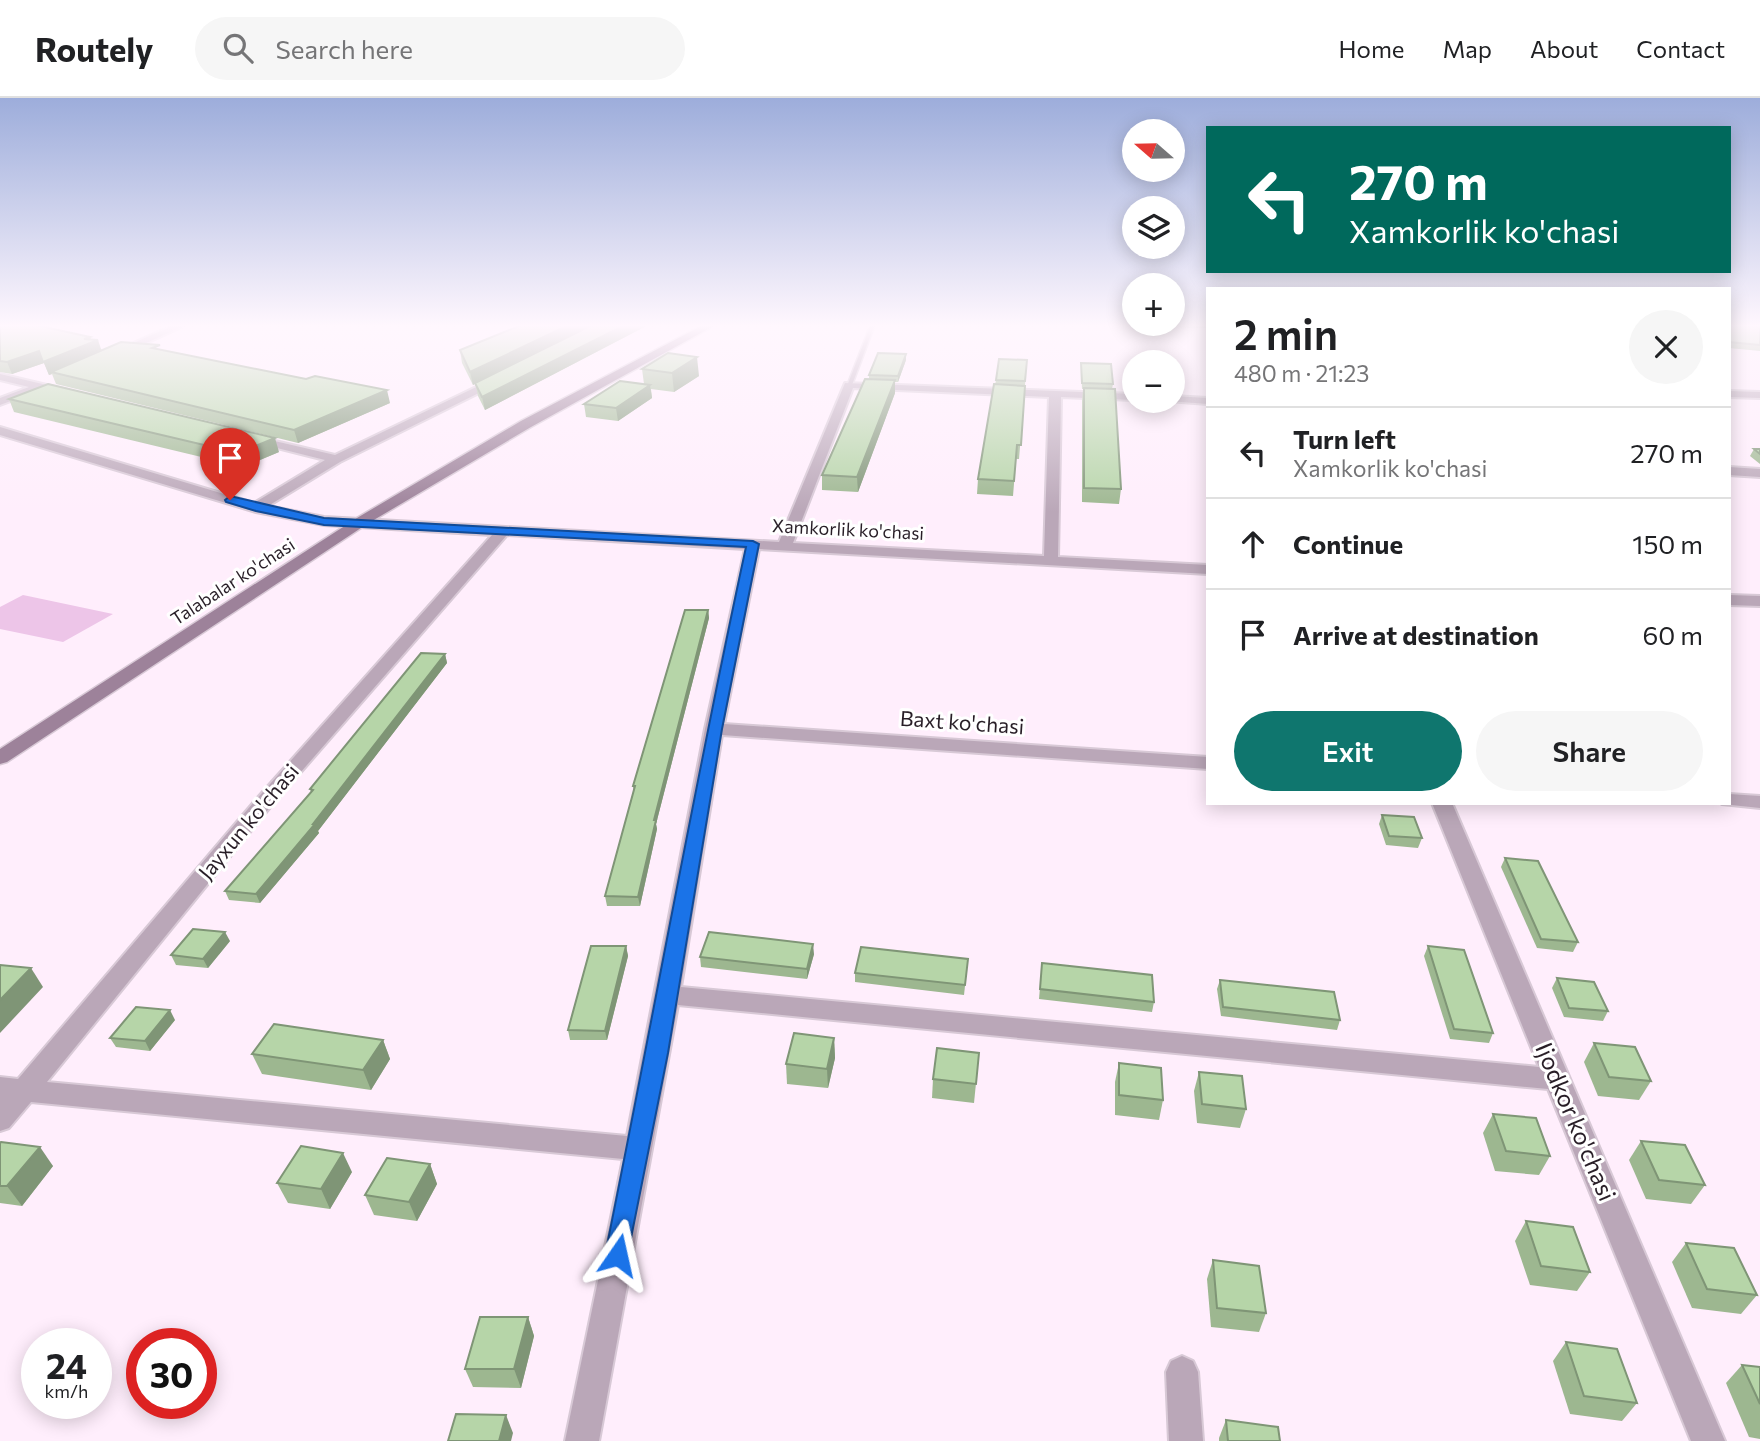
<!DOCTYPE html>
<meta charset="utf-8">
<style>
body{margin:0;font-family:Commissioner,sans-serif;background:#f6f6f6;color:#202124;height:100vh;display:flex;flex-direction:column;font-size:26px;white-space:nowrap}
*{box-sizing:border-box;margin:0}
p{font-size:23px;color:#757577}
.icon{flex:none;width:38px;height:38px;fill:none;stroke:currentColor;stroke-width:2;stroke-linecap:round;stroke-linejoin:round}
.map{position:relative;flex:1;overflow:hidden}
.details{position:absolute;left:1206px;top:189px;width:525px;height:518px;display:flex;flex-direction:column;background:#fff;border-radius:0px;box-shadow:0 4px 18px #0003}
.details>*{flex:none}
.guide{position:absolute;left:1206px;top:28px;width:525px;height:147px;border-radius:0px;box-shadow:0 4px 18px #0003;background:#00695c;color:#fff;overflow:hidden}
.needle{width:46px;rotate:290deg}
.controls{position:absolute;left:1122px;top:21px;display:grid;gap:14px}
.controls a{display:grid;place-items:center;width:63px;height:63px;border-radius:50%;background:#fff;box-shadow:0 4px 18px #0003;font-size:35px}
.speed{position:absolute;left:21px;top:1230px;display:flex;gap:14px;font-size:35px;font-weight:700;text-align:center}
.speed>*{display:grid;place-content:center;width:91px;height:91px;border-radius:50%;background:#fff;box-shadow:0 4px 18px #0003;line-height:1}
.speed small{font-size:18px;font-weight:400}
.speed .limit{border:10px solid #d22;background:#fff;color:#111}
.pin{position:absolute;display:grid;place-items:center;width:60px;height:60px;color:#fff;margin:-72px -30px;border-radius:50% 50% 50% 0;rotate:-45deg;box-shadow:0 0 7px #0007}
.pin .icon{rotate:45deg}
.me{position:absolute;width:77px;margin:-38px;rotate:11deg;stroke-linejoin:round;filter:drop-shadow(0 0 5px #0008)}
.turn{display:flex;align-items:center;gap:24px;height:147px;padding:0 28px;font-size:32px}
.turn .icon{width:91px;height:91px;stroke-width:2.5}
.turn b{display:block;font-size:49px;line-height:60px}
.round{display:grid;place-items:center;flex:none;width:74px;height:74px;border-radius:37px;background:#f6f6f6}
.headline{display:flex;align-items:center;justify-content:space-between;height:119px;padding:0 28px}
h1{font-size:42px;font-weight:600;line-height:52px}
.button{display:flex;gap:14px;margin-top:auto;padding:14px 28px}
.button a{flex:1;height:80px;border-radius:42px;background:#0f766e;color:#fff;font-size:28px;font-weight:600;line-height:80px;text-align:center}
.button a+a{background:#f6f6f6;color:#202124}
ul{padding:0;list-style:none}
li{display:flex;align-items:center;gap:21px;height:91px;padding:0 28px;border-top:2px solid #e0e0e0}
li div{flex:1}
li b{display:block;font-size:26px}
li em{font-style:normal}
header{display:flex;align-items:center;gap:42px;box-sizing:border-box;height:98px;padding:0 35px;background:#fff;border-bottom:2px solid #e0e0e0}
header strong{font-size:33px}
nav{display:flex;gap:38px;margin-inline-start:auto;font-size:24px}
.search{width:490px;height:63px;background:#f6f6f6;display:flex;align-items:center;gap:18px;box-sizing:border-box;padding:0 24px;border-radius:38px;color:#757577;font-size:26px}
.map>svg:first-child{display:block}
.green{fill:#edc5e8}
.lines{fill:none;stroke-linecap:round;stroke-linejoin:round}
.lane-casing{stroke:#d8c9d6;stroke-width:3}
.street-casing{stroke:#d8c9d6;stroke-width:4}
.secondary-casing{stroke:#d8c9d6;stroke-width:3}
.lane{fill:#baa7b8;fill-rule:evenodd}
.street{fill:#baa7b8;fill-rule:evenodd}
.secondary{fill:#9d829a;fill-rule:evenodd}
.wall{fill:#9db790}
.shaded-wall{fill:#7f9576}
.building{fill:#b6d5a8;stroke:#7f9576;stroke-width:2}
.route{fill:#1a73e8;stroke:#114b97;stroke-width:2}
.labels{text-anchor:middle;stroke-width:6;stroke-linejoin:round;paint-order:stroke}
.far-street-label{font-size:18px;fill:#281e27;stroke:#fff}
.street-label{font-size:21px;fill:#281e27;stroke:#fff}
.near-street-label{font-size:24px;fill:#281e27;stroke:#fff}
</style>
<header>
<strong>Routely</strong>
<div class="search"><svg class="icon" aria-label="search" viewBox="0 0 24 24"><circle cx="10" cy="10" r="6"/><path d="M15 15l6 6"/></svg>Search here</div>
<nav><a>Home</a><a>Map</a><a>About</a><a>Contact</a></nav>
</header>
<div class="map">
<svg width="1760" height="1343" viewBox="0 0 1760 1343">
<rect width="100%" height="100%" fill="#ffeefc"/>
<polygon class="green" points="23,497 113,516 63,544 0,531 0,509"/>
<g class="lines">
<g class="lane-casing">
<polygon id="lane" points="871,226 875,226 852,287 847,288"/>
</g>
<g class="street-casing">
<g id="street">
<polygon points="176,226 188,226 120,257 111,255"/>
<polygon points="0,276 68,292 70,294 64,297 36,291 35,294 0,307 0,300 29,289 0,282"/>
<path d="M499,278l5,3 -1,2 -163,81 -72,44 56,11 455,25 66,-159 289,11v6l-73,-3 -3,160 150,8v9l-449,-25 -35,175 484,33v12l-486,-34 -41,252 858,80 -107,-264h20l273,638h-34l-143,-352 -870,-84 -79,436h-34l58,-282 -592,-57 -22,26 -9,3v-54l18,2 235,-276 239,-268 -168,-10 -68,-13 -256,-77v-8l254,76 71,-43 -76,-19v-6l86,20zM853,290l196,9 -5,159 -251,-13zM507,437l238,14 -40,180 -78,407 -580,-54 220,-271z"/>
<polygon points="1729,293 1760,294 1760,300 1729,299"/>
<polygon points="1172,298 1208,300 1208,306 1168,303 1172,303"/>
<polygon points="1729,369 1760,371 1760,379 1729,377"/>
<polygon points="1729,497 1760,498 1760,508 1729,507"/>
<polygon points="1729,696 1760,698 1760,710 1722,706 1729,705"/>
<polygon points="1182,1258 1193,1263 1198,1274 1203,1343 1169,1343 1166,1274 1171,1263"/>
</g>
</g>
<g class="secondary-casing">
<polygon id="secondary" points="705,226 717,226 531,329 367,426 7,664 0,666 0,651 357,420 521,323"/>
</g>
<use href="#lane" class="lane"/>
<use href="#street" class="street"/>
<use href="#secondary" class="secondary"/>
</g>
<g class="wall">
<polygon points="0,226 90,239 91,242 102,252 162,252 390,305 298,345 56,286 52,276 49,277 44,265 12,276 0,274"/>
<polygon points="524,226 650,226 485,312 478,298 475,285 473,287 462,265 460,252"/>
<polygon points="1134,226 1208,226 1208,230 1163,229 1134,227"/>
<polygon points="1729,226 1760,226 1760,253 1729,250"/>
<polygon points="906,262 898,284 895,284 895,295 858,394 822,392 822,377 869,281 869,277"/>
<polygon points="1027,262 1019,361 1016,361 1013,398 977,396 978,381 996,282"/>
<polygon points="1081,265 1113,286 1112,291 1121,391 1119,406 1082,404 1082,303 1083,291 1082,291"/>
<polygon points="642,271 699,278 674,294 651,291 652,300 618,323 586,319 584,306 644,286"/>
<polygon points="9,301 279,354 243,369 14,314"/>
<polygon points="1754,351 1760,351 1760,366 1750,358"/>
<polygon points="708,512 709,520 656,726 657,731 640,808 607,808 605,798 634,695 633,688"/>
<polygon points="445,556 447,565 318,733 319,735 260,805 229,802 225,793 311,694 310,691"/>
<polygon points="1382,717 1422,740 1418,750 1386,747 1379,726"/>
<polygon points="1505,760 1578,844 1573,854 1537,850 1501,769"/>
<polygon points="230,843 208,870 176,867 171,857"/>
<polygon points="626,848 628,858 607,942 570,942 568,932"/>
<polygon points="1428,848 1493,935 1489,945 1450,941 1424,858"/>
<polygon points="814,856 807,881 701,869 700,859"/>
<polygon points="968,861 964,897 855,884 855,875"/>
<polygon points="1042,865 1154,904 1152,914 1039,901"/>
<polygon points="1557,880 1608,913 1603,923 1564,919 1552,890"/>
<polygon points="1220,882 1340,922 1337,932 1221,918 1217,891"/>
<polygon points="175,922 150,953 116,949 110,940"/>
<polygon points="834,940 835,960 828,990 787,986 786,966"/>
<polygon points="383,942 390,961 371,992 262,976 252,956"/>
<polygon points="1594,945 1651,983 1639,1002 1598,998 1584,964"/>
<polygon points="979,955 974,1005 932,1000 933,981"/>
<polygon points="1119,965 1163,1002 1159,1022 1115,1017 1115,984"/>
<polygon points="1199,974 1246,1011 1240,1030 1197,1025 1194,993"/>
<polygon points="1493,1016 1550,1058 1539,1077 1495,1073 1483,1035"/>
<polygon points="1641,1043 1705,1087 1691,1106 1646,1101 1629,1062"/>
<polygon points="0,1045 53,1068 22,1108 0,1105"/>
<polygon points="430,1066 437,1086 417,1123 374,1117 365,1097"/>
<polygon points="352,1074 330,1111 288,1105 277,1085"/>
<polygon points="1526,1123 1590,1174 1577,1193 1530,1187 1515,1143"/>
<polygon points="1686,1145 1757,1197 1741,1216 1692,1210 1672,1164"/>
<polygon points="1213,1162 1266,1215 1259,1234 1211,1229 1207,1181"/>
<polygon points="528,1219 534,1238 521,1290 473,1289 465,1271"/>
<polygon points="1566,1244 1637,1305 1622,1323 1570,1316 1553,1263"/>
<polygon points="1742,1267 1760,1269 1760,1341 1749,1339 1726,1285"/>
<polygon points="1226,1322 1280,1343 1219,1343 1219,1340"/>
</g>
<g class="shaded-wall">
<polygon points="571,226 597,226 473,287 470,274"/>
<polygon points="627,226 650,226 485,312 482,299"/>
<polygon points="90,239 92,244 98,242 102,254 51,274 52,276 49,277 44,265 12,276 7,264 39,253"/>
<polygon points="906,256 906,262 898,284 898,278"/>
<polygon points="697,259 699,278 674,294 672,275"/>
<polygon points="895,282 895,295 858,394 857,379"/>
<polygon points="650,287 652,300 618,323 616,310"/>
<polygon points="387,292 390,305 298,345 294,332"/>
<polygon points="275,340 279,354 243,369 238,355"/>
<polygon points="708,512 709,520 656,726 657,731 640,808 638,799 654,722"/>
<polygon points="445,556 447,565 318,733 319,735 260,805 256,796 313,726"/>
<polygon points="225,834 230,843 208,870 203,861"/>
<polygon points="813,846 814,856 807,881 807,871"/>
<polygon points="626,848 628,858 607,942 605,933"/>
<polygon points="31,870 43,889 0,935 0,902"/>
<polygon points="170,912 175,922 150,953 145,943"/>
<polygon points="834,940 835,960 828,990 827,971"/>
<polygon points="383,942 390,961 371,992 363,972"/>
<polygon points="40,1049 53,1068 22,1108 7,1088"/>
<polygon points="343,1055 352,1074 330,1111 321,1091"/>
<polygon points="430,1066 437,1086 417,1123 409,1104"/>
<polygon points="528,1219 534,1238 521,1290 514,1271"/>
<polygon points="506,1317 513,1335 511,1343 499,1343"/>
</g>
<g class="building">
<polygon points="0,226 31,226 90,239 84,241 98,242 43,264 39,253 7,264 0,263"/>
<polygon points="524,226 571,226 470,274 460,252"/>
<polygon points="594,226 627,226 482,299 475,285"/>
<polygon points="1729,226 1760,226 1760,247 1729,244"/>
<polygon points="121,244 160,247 152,250 306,281 315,278 387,292 294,332 51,274"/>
<polygon points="668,255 697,259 672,275 642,271"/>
<polygon points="878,255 906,256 898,278 869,277"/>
<polygon points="999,261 1027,262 1025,283 996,282"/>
<polygon points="1081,265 1111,266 1113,286 1082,285"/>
<polygon points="865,281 895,282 857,379 822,377"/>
<polygon points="620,283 650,287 616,310 584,306"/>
<polygon points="48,286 275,340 238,355 9,301"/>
<polygon points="994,286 1025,288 1021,347 1017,347 1014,383 978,381"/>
<polygon points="1084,290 1115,291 1121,391 1084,390"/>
<polygon points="1754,351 1760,351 1760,356"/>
<polygon points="685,512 708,512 654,722 656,722 638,799 605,798 635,688 633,688"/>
<polygon points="421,555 445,556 313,726 315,726 256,796 225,793 313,692 310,691"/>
<polygon points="1382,717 1414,719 1422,740 1389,738"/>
<polygon points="1505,760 1538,763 1578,844 1541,841"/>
<polygon points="193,831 225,834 203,861 171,857"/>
<polygon points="709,834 813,846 807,871 700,859"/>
<polygon points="591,848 626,848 605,933 568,932"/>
<polygon points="1428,848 1464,852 1493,935 1454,931"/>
<polygon points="861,849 968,861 965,887 855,875"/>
<polygon points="1042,865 1152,877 1154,904 1040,891"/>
<polygon points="0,867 31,870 0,902"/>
<polygon points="1557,880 1594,884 1608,913 1569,910"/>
<polygon points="1220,882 1334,894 1340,922 1223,909"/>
<polygon points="136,909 170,912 145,943 110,940"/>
<polygon points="274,926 383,942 363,972 252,956"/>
<polygon points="794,935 834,940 827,971 786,966"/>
<polygon points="1594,945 1635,949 1651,983 1609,979"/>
<polygon points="937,950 979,955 976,986 933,981"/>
<polygon points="1119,965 1161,970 1163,1002 1119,997"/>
<polygon points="1199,974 1242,978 1246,1011 1202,1006"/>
<polygon points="1493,1016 1536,1020 1550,1058 1506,1053"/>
<polygon points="1641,1043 1685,1047 1705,1087 1659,1082"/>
<polygon points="1,1044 40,1049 7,1088 0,1088 0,1045"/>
<polygon points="301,1048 343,1055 321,1091 277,1085"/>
<polygon points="387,1060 430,1066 409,1104 365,1097"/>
<polygon points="1526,1123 1573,1129 1590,1174 1541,1168"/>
<polygon points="1686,1145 1734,1150 1757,1197 1707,1191"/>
<polygon points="1213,1162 1259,1168 1266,1215 1217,1210"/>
<polygon points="480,1219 528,1219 514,1271 465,1271"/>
<polygon points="1566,1244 1617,1251 1637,1305 1584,1298"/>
<polygon points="1742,1267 1760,1269 1760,1306"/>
<polygon points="456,1316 506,1317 499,1343 448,1343"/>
<polygon points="1226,1322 1278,1329 1280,1343 1228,1343"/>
</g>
<linearGradient id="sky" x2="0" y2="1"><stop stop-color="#9daddb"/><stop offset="0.55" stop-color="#fff7fe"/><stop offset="1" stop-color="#fff7fe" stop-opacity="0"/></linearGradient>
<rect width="1760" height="414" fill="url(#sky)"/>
<path class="route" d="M230,398l94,22 429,23 6,3 -37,185 -54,324 -42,210 -8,4 -9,-4 -4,-8c48,-236 90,-473 141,-708l-422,-22 -68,-14 -30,-9 -1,-2z"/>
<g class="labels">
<g class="far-street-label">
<text transform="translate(848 432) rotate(3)" y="6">Xamkorlik ko'chasi</text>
<text transform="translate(233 484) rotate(-33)" y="6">Talabalar ko'chasi</text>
</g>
<g class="street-label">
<text transform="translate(962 625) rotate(4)" y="7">Baxt ko'chasi</text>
<text transform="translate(249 724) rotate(-50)" y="7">Jayxun ko'chasi</text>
</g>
<g class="near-street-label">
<text transform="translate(1575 1024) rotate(67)" y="8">Ijodkor ko'chasi</text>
</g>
</g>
</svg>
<div class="controls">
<a><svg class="needle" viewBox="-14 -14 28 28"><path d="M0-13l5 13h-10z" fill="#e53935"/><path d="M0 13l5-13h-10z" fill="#757577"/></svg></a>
<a><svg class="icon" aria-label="layers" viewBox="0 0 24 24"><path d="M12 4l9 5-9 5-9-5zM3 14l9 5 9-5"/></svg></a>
<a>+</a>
<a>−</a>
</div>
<div class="speed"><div>24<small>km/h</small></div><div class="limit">30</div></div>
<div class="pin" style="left:230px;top:402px;background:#d93025"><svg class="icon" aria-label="arrive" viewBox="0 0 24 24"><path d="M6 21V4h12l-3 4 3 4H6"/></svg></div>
<svg class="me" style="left:618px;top:1157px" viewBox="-20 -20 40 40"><path d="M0-17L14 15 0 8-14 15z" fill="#1a73e8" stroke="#fff" stroke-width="4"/></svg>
<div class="guide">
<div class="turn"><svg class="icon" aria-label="left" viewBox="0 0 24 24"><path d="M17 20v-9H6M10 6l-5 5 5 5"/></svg><div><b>270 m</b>Xamkorlik ko'chasi</div></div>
</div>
<section class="details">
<div class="headline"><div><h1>2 min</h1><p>480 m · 21:23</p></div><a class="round"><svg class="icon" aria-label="close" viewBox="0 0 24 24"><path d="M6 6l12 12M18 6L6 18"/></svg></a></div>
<ul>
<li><svg class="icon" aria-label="left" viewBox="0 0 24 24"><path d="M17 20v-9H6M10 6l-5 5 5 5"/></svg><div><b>Turn left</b><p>Xamkorlik ko'chasi</p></div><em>270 m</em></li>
<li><svg class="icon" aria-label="ahead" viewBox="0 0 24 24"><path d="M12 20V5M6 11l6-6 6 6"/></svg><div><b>Continue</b></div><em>150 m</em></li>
<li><svg class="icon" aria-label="arrive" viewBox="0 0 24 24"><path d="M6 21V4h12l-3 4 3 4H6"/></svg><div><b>Arrive at destination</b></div><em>60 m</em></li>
</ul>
<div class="button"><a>Exit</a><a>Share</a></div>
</section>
</div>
